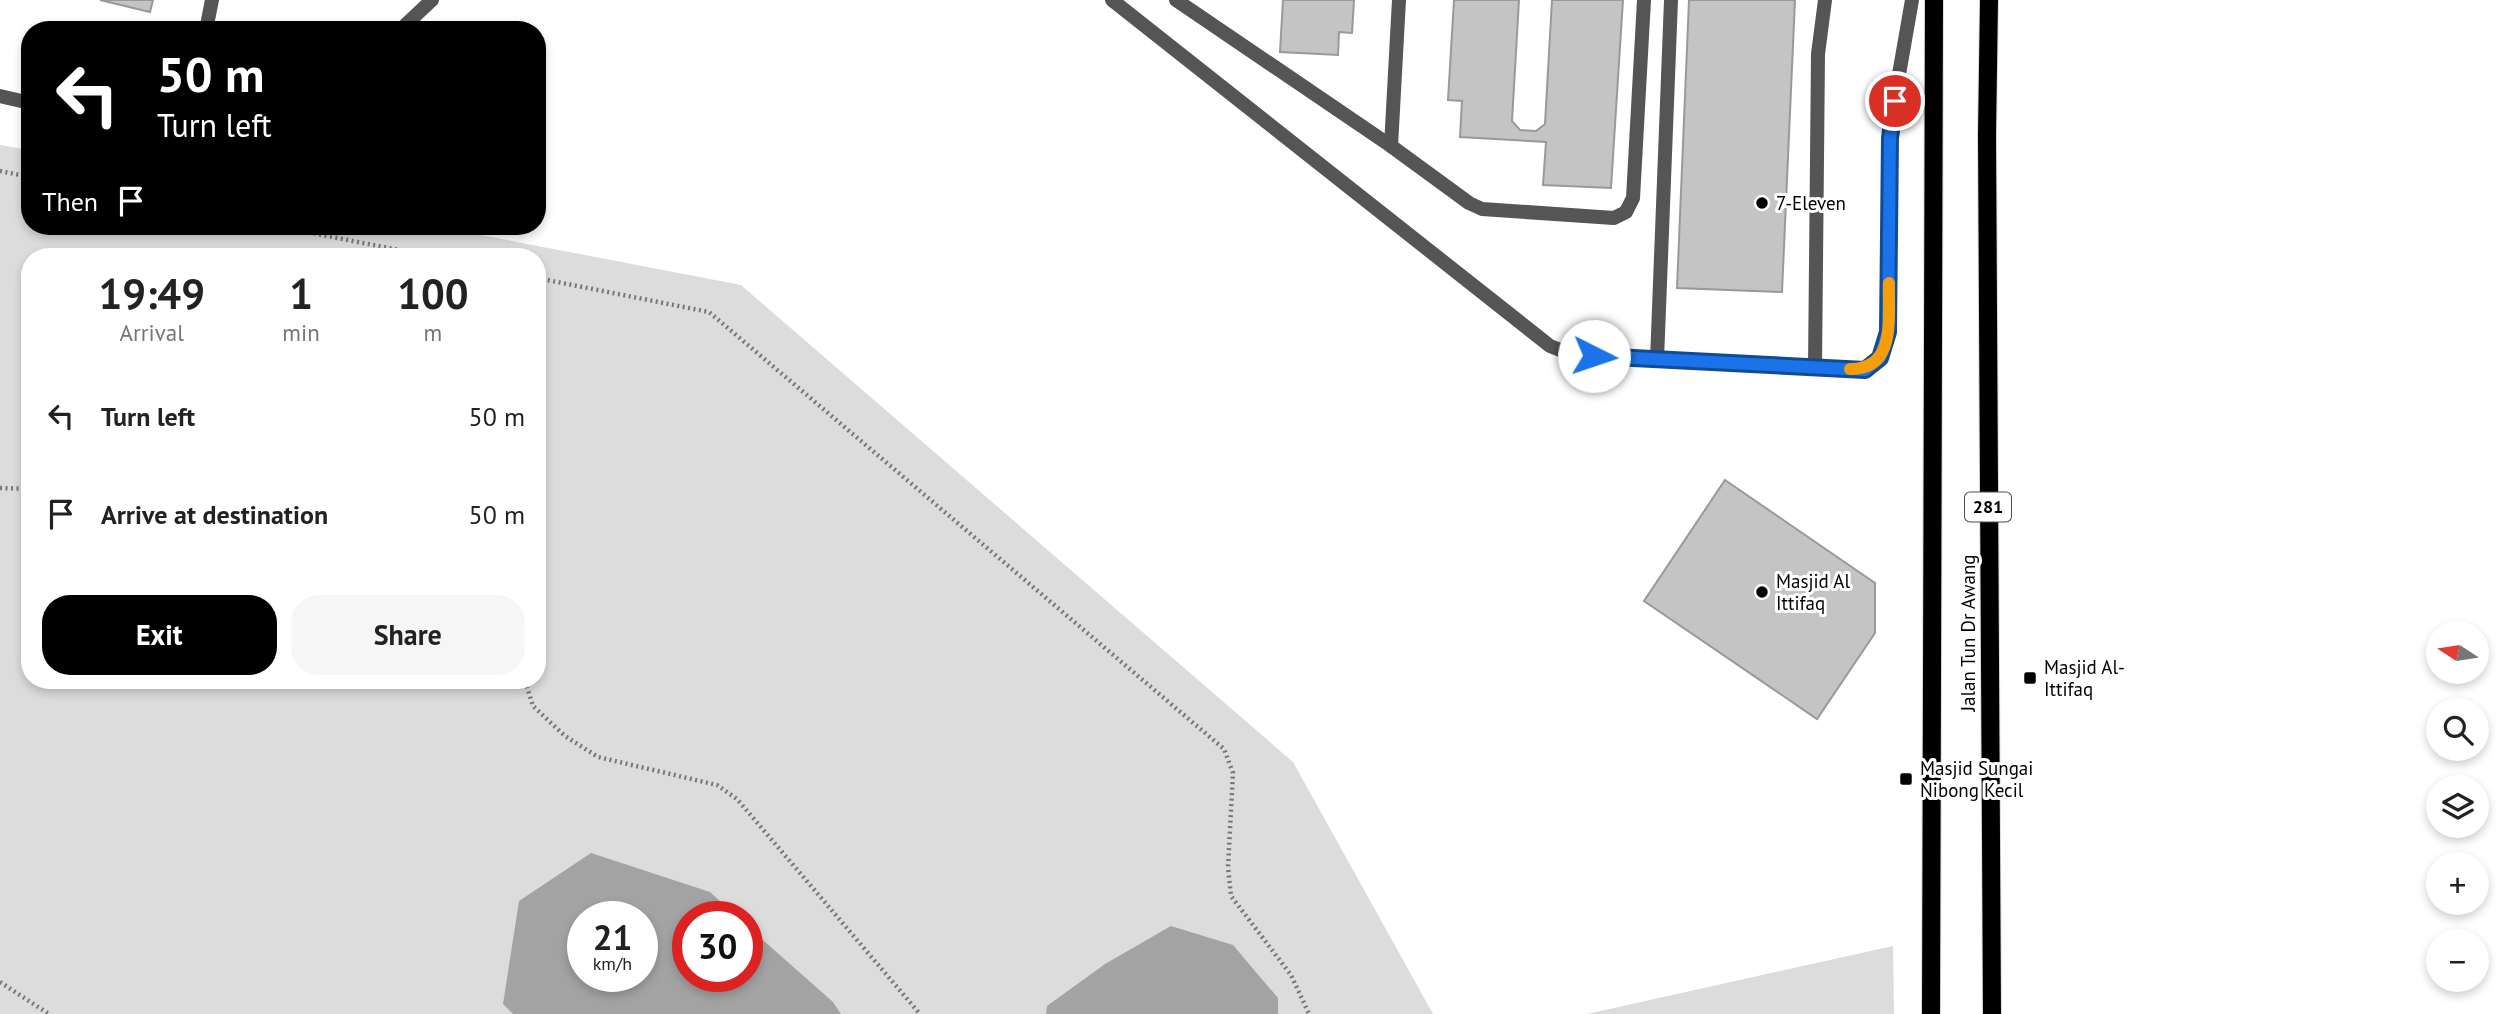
<!DOCTYPE html>
<meta charset="utf-8">
<style>
body{margin:0;font-family:"PT Sans",sans-serif;background:#f6f6f6;color:#222;height:100vh;display:flex;flex-direction:column;font-size:26px;white-space:nowrap}
*{box-sizing:border-box;margin:0}
p{font-size:23px;color:#767676}
.icon{flex:none;width:38px;height:38px;fill:none;stroke:currentColor;stroke-width:2;stroke-linecap:round;stroke-linejoin:round}
.map{position:relative;flex:1;overflow:hidden}
.drawer{position:absolute;left:21px;top:248px;width:525px;height:441px;display:flex;flex-direction:column;background:#fff;border-radius:28px;box-shadow:0 4px 10px #0003}
.drawer>*{flex:none}
.guide{position:absolute;left:21px;top:21px;width:525px;height:214px;border-radius:28px;box-shadow:0 4px 10px #0003;background:#000;color:#fff;overflow:hidden}
.needle{width:46px;rotate:282deg}
.buttons{position:absolute;left:2426px;top:621px;display:grid;gap:14px}
.buttons a{display:grid;place-items:center;width:63px;height:63px;border-radius:50%;background:#fff;box-shadow:0 4px 10px #0003;font-size:35px}
.speed{position:absolute;left:567px;top:901px;display:flex;gap:14px;font-size:35px;font-weight:700;text-align:center}
.speed>*{display:grid;place-content:center;width:91px;height:91px;border-radius:50%;background:#fff;box-shadow:0 4px 10px #0003;line-height:1}
.speed small{font-size:18px;font-weight:400}
.speed .limit{border:10px solid #d22;background:#fff;color:#111}
.pin{position:absolute;display:grid;place-items:center;width:60px;height:60px;color:#fff;margin:-30px;border:4px solid #fff;border-radius:50%;box-shadow:0 2px 7px #0007}
.me{position:absolute;width:77px;margin:-38px;rotate:94deg;stroke-linejoin:round;filter:drop-shadow(0 0 5px #0008)}
.turn{display:flex;align-items:center;gap:24px;height:147px;padding:0 21px;font-size:32px}
.turn .icon{width:91px;height:91px;stroke-width:2.5}
.turn b{display:block;font-size:49px;line-height:60px}
.then{display:flex;align-items:center;height:66px;padding:0 21px;background:#0003;gap:14px;font-size:26px}
.eta{display:flex;justify-content:space-evenly;align-items:center;height:119px;text-align:center}
.eta b{font-size:42px;font-weight:800;line-height:49px}
.primary-button{display:flex;gap:14px;margin-top:auto;padding:14px 21px}
.primary-button a{flex:1;height:80px;border-radius:28px;background:#000;color:#fff;font-size:28px;font-weight:800;line-height:80px;text-align:center}
.primary-button a+a{background:#f6f6f6;color:#222}
ul{padding:0;list-style:none}
li{display:flex;align-items:center;gap:21px;height:98px;padding:0 21px}
li div{flex:1}
li b{display:block;font-size:26px}
li em{font-style:normal}
.map>svg:first-child{display:block}
.green{fill:#dcdcdc;fill-rule:evenodd}
.water{fill:#a3a3a3;fill-rule:evenodd}
.building{fill:#c4c4c4;stroke:#999;stroke-width:2}
.lines{fill:none;stroke-linecap:round;stroke-linejoin:round}
.primary-casing{stroke:#dbdbdb;stroke-width:20}
.path{stroke:#777;stroke-width:4.5;stroke-dasharray:2 3.5;stroke-linecap:butt}
.lane{stroke:#555;stroke-width:14}
.street{stroke:#555;stroke-width:14}
.primary{stroke:#000;stroke-width:18}
.route-casing{stroke:#114b97;stroke-width:18}
.route{stroke:#1a73e8;stroke-width:12}
.slow{stroke:#f59e0b;stroke-width:12}
.poi-dot{fill:#000;stroke:#fff;stroke-width:2.5}
.labels{text-anchor:middle;stroke-width:6;stroke-linejoin:round;paint-order:stroke}
.shield{fill:#fff;stroke:#4c4c4c;stroke-width:2}
.shield-label{font-size:18px;font-weight:bold;fill:#000}
.poi-label{font-size:19px;fill:#000;stroke:#fff;text-anchor:start}
.street-label{font-size:19px;fill:#000;stroke:#fff}
</style>
<div class="map">
<svg width="2511" height="1014" viewBox="0 0 2511 1014">
<rect width="100%" height="100%" fill="#fff"/>
<g class="green">
<path d="M0,145l30,5v76h404l307,59 552,477 140,252h-1433zM30,257h507v424h-507zM583,917h59v59h-59zM688,917h59v59h-59z"/>
<polygon points="1893,946 1894,1014 1587,1014"/>
</g>
<g class="water">
<path d="M591,853l119,39 27,25h-49v59h59v-50l86,76 8,12h-328l-10,-10 16,-103zM583,917h59v59h-59z"/>
<polygon points="1171,926 1233,945 1278,998 1278,1014 1046,1014 1047,1006 1105,964"/>
</g>
<g class="building">
<polygon points="100,0 153,0 150,12"/>
<polygon points="1283,0 1354,0 1352,33 1339,32 1338,55 1280,52"/>
<polygon points="1454,0 1519,0 1512,121 1520,130 1536,131 1545,124 1552,0 1623,0 1611,188 1543,185 1546,142 1460,137 1462,101 1448,100"/>
<polygon points="1689,0 1795,0 1782,292 1677,288"/>
<polygon points="1725,480 1875,583 1875,633 1817,719 1644,601"/>
</g>
<g class="lines">
<g class="primary-casing">
<g id="primary">
<polyline points="1989,0 1987,135 1992,1014"/>
<polyline points="1931,1014 1934,0"/>
</g>
</g>
<g class="path">
<polyline points="0,171 30,177"/>
<polyline points="276,226 435,257"/>
<polyline points="537,278 709,312 1224,749 1233,773 1228,867 1231,896 1291,975 1309,1014"/>
<polyline points="0,488 30,489"/>
<polyline points="525,681 533,706 565,736 598,757 717,785 737,799 920,1014"/>
<polyline points="0,982 49,1014"/>
</g>
<g class="lane">
<polyline points="1176,0 1391,146 1469,203 1482,209 1614,218 1626,212 1633,198 1644,0"/>
<polyline points="206,30 212,0"/>
<polyline points="1391,146 1399,0"/>
<polyline points="1657,360 1671,0"/>
</g>
<g class="street">
<polyline points="1112,0 1550,346 1573,355 1865,370 1880,358 1888,333 1890,126 1912,0"/>
<polyline points="400,30 432,0"/>
<polyline points="0,96 30,103"/>
<polyline points="1815,368 1818,54 1825,0"/>
</g>
<use href="#primary" class="primary"/>
</g>
<g class="lines">
<g class="route-casing">
<polyline id="route" points="1594,356 1865,370 1880,358 1888,332 1890,138 1895,101"/>
</g>
<use href="#route" class="route"/>
<path class="slow" d="M1850,369c47,1 38,-53 39,-86"/>
</g>
<g class="poi-dot">
<circle cx="1762" cy="203" r="7"/>
<circle cx="1762" cy="592" r="7"/>
<rect x="2023" y="671" width="14" height="14" rx="3.5"/>
<rect x="1899" y="772" width="14" height="14" rx="3.5"/>
</g>
<g class="labels">
<rect class="shield" x="1965" y="492.5" width="46" height="29" rx="5"/>
<g class="shield-label">
<text x="1988" y="513">281</text>
</g>
<g class="poi-label">
<text x="1776" y="210">7-Eleven</text>
<text x="1776" y="588">Masjid Al<tspan x="1776" dy="22">Ittifaq</tspan></text>
<text x="2044" y="674">Masjid Al-<tspan x="2044" dy="22">Ittifaq</tspan></text>
<text x="1920" y="775">Masjid Sungai<tspan x="1920" dy="22">Nibong Kecil</tspan></text>
</g>
<g class="street-label">
<text transform="translate(1968 633) rotate(-90)" y="7">Jalan Tun Dr Awang</text>
</g>
</g>
</svg>
<div class="buttons">
<a><svg class="needle" viewBox="-14 -14 28 28"><path d="M0-13l5 13h-10z" fill="#e53935"/><path d="M0 13l5-13h-10z" fill="#767676"/></svg></a>
<a><svg class="icon" aria-label="search" viewBox="0 0 24 24"><circle cx="10" cy="10" r="6"/><path d="M15 15l6 6"/></svg></a>
<a><svg class="icon" aria-label="layers" viewBox="0 0 24 24"><path d="M12 4l9 5-9 5-9-5zM3 14l9 5 9-5"/></svg></a>
<a>+</a>
<a>−</a>
</div>
<div class="speed"><div>21<small>km/h</small></div><div class="limit">30</div></div>
<div class="pin" style="left:1895px;top:101px;background:#d93025"><svg class="icon" aria-label="arrive" viewBox="0 0 24 24"><path d="M6 21V4h12l-3 4 3 4H6"/></svg></div>
<svg class="me" style="left:1594px;top:356px" viewBox="-20 -20 40 40"><circle r="19" fill="#fff"/><path d="M0-13L10 11 0 6-10 11z" fill="#1a73e8"/></svg>
<div class="guide">
<div class="turn"><svg class="icon" aria-label="left" viewBox="0 0 24 24"><path d="M17 20v-9H6M10 6l-5 5 5 5"/></svg><div><b>50 m</b>Turn left</div></div>
<div class="then">Then<svg class="icon" aria-label="arrive" viewBox="0 0 24 24"><path d="M6 21V4h12l-3 4 3 4H6"/></svg></div>
</div>
<section class="drawer">
<div class="eta">
<div><b>19:49</b><p>Arrival</p></div>
<div><b>1</b><p>min</p></div>
<div><b>100</b><p>m</p></div>
</div>
<ul>
<li><svg class="icon" aria-label="left" viewBox="0 0 24 24"><path d="M17 20v-9H6M10 6l-5 5 5 5"/></svg><div><b>Turn left</b></div><em>50 m</em></li>
<li><svg class="icon" aria-label="arrive" viewBox="0 0 24 24"><path d="M6 21V4h12l-3 4 3 4H6"/></svg><div><b>Arrive at destination</b></div><em>50 m</em></li>
</ul>
<div class="primary-button"><a>Exit</a><a>Share</a></div>
</section>
</div>
